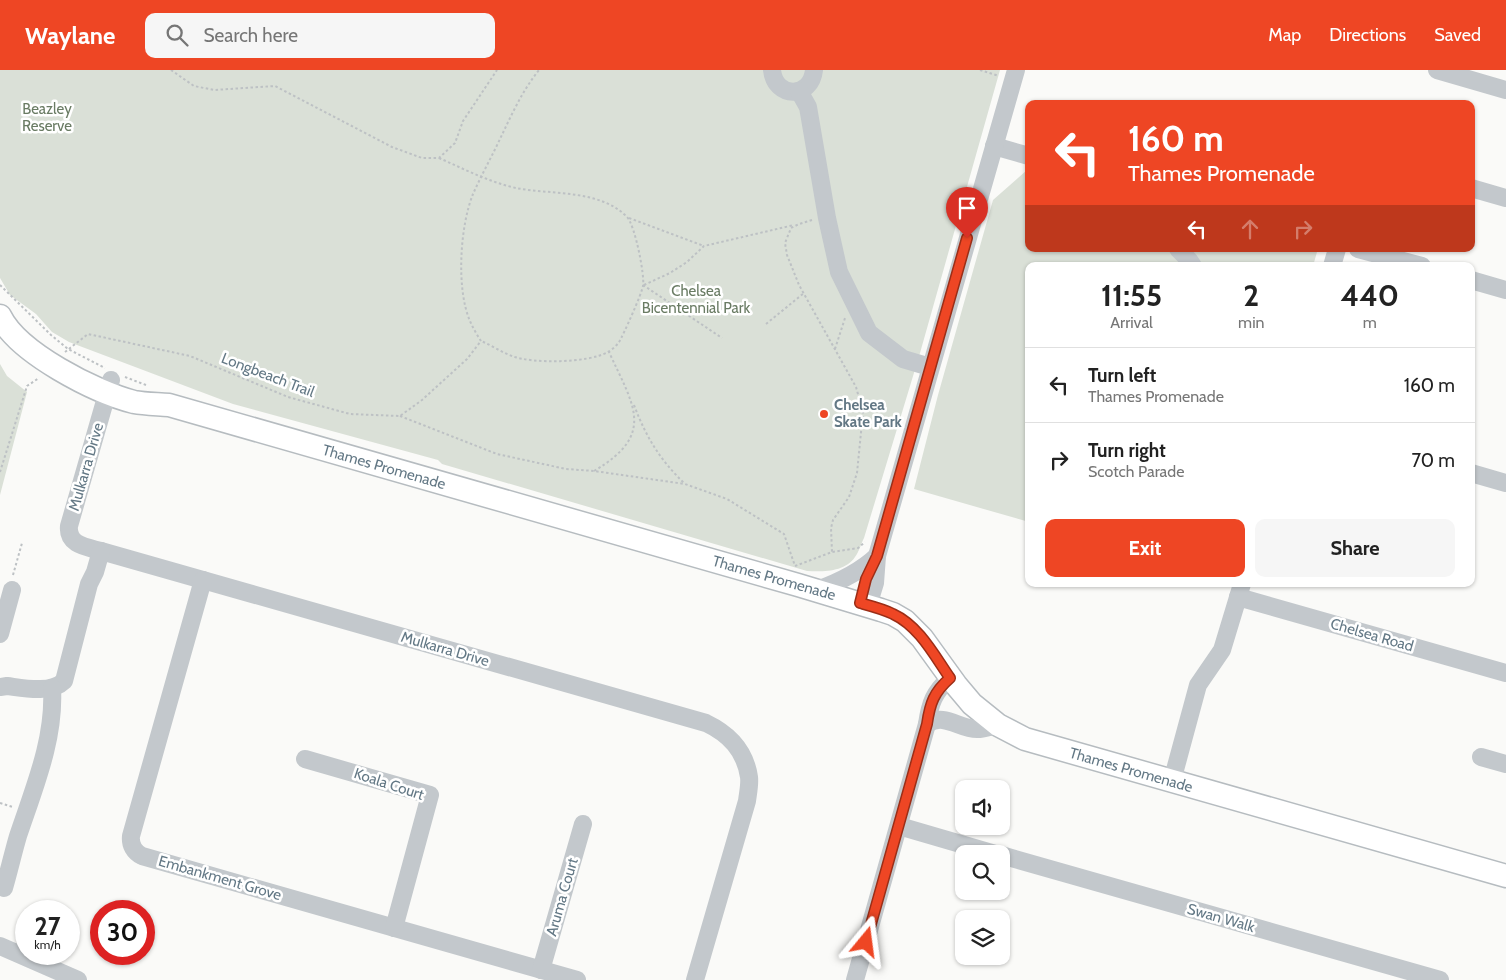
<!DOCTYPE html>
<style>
body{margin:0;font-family:Cabin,sans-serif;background:#f6f6f6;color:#222;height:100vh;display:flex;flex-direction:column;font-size:19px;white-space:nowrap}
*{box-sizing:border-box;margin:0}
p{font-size:16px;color:#767676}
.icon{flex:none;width:28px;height:28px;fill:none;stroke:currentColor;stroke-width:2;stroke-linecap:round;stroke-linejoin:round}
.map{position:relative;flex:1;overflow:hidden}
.drawer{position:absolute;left:1025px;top:192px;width:450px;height:325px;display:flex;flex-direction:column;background:#fff;border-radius:10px;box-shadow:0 1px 4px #0004}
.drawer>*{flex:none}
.guide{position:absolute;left:1025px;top:30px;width:450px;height:152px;border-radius:10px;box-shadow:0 1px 4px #0004;background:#ee4624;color:#fff;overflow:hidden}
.fabs{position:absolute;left:955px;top:710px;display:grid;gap:10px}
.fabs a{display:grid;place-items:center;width:55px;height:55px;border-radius:10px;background:#fff;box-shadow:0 1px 4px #0004;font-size:25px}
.speed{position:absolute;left:15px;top:830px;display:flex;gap:10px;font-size:25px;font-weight:700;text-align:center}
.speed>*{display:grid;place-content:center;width:65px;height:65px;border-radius:50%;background:#fff;box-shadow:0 1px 4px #0004;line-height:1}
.speed small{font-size:12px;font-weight:400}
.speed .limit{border:8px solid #d22;background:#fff;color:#111}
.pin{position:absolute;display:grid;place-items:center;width:42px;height:42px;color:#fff;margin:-51px -21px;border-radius:50% 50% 50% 0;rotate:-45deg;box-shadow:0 0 5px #0007}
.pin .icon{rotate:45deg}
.me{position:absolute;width:55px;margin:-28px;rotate:16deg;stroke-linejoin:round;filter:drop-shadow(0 0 4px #0008)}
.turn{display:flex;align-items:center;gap:18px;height:105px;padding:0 20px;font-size:22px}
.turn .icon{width:65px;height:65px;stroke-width:2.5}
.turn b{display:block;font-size:35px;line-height:42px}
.lanes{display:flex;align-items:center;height:48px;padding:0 20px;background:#0003;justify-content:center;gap:25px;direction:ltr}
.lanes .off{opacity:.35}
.eta{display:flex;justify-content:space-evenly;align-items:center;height:85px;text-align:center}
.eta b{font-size:30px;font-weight:700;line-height:35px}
.cta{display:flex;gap:10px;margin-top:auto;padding:10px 20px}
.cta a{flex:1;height:58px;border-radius:10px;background:#ee4624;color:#fff;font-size:20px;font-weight:700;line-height:58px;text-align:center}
.cta a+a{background:#f6f6f6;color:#222}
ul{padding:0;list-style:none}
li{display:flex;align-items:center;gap:15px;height:75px;padding:0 20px;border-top:1px solid #e0e0e0}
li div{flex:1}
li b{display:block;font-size:19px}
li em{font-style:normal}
header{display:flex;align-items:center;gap:30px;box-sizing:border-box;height:70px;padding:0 25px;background:#ee4624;color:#fff}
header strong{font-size:24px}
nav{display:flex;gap:28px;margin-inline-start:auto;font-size:18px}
.search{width:350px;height:45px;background:#f6f6f6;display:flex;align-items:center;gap:12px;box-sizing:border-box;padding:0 18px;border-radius:10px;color:#767676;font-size:19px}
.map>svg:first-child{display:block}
.green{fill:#dae0d7}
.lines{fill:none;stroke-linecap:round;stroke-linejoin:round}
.major-casing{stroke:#b6bcc0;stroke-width:25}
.path{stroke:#bdc1c4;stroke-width:2;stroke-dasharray:2.5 2.5;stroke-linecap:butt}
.minor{stroke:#c3c8cc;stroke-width:18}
.major{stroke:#fff;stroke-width:22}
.route-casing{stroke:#9b2e17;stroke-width:12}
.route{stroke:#ee4624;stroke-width:9}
.poi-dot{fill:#ee4624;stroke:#fff;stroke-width:2}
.labels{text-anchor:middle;stroke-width:5;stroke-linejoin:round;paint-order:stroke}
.park-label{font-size:15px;fill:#697b63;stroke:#fff}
.street-label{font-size:15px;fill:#637885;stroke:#fff}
.poi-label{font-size:15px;font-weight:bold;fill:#637885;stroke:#fff;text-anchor:start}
</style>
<header>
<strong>Waylane</strong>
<div class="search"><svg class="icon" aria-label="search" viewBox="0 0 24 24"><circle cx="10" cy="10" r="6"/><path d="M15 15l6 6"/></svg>Search here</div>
<nav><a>Map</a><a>Directions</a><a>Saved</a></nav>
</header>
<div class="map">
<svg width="1506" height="910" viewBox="0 0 1506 910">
<rect width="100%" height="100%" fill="#fafaf8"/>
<g class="green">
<path d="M0,0h1000l-80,283 -56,185c-3,6 -5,14 -9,19 -10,15 -32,15 -48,14l-365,-107 -4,-4 -205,-56 -164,-62 -17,-10 -16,-18 -26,-19 -10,-17z"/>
<polygon points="1027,100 1029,100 1029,179 1303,179 1317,182 1313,196 1029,196 1029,452 914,419 938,325 993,130"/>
<polygon points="0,294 7,306 27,322 0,425"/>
</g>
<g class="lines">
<g class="major-casing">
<path id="major" d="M0,246c18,37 95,76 134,86 11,2 23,2 35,3l629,180 83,25 12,4 12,7 17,17 34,47 16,19 26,21 27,14 481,137"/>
</g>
<g class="path">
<polyline points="171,0 194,16 214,20 275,16 392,77 422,88 439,88 455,73 463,51 497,0"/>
<polyline points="980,0 999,6"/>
<path d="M439,88c25,11 50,24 77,30 35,7 84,1 111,29 8,8 18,59 16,69 -1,7 -20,50 -24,56 -2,3 -7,8 -11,10 -19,11 -76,12 -96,4 -11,-4 -21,-11 -31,-15"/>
<polyline points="629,148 704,176"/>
<polyline points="812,150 799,154 791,158 785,173 787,185 799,215 856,317 863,342 857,403 849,427 833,450 831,458 832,482"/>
<polyline points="0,215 51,265 68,279 105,298"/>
<polyline points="643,215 722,268"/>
<polyline points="644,215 670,203 687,192 704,176 794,155"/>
<polyline points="766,254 804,223"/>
<polyline points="835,279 845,248"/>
<path d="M65,282l23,-18 102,22 98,41 62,17 50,2 22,-16 45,-41 14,-18c-4,-6 -8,-13 -11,-20 -14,-32 -10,-95 3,-127 8,-18 18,-36 27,-55 11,-23 22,-48 39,-69"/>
<polyline points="125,307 146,315"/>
<path d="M634,335c12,32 26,55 51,79"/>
<polyline points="400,346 497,384 566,399 594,401 685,414 727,429 784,464 795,496"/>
<path d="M594,401c63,-37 39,-66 15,-119"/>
<polyline points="0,402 27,316 39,308"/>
<polyline points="795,496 832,482 858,478 865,472"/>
<polyline points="13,505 22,473"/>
<polyline points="0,733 13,737"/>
</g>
<g class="minor">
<path d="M772,0c3,29 39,29 42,0"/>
<polyline points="1437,0 1506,20"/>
<polyline points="799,21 808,37 827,148 839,202 869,263 903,289 930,297"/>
<polyline points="994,76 1029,86"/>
<polyline points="1471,118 1506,128"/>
<polyline points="1178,179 1189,190 1193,196"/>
<polyline points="1358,179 1422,196"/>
<polyline points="1332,196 1337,179"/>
<polyline points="1471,210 1506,220"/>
<path d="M111,310l-42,146c-2,19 17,21 32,25l605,172c23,11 39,27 43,54 1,7 -1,16 -2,24l-52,179"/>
<polyline points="1471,403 1506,413"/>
<path d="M203,510l-72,256c-1,9 3,16 11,20l435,124"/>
<path d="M817,520c22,-8 43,-18 60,-34"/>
<polyline points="1238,527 1506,603"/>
<polyline points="868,536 875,513 877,486 1016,0"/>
<polyline points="0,564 12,520"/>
<path d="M0,617l7,-1c16,2 44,8 57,-5l25,-97 6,-12 6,-21"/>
<path d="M927,654c18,-12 33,6 51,5 6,0 13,-3 20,-4"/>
<polyline points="1481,687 1506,694"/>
<polyline points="305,689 430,725 394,858"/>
<polyline points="1172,711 1198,615 1222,580 1242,514"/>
<polyline points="899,756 995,784"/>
<polyline points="1001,785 1440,910"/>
<path d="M0,816l4,2c5,-17 9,-35 14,-52 16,-48 37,-97 34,-148"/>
<polyline points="0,876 78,910"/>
<polyline points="541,900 583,754"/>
<path d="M855,910l72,-256c3,-21 7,-32 23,-46"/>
</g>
<use href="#major" class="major"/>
</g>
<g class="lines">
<g class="route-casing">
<path id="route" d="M866,872l61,-218c3,-21 7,-32 23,-46 -16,-23 -31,-52 -57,-64 -10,-5 -22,-8 -33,-11l6,-24 11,-23 90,-318"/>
</g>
<use href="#route" class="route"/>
</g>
<circle class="poi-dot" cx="824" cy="344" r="5"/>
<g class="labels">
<g class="park-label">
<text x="47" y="44">Beazley<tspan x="47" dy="17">Reserve</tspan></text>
<text x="696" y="226">Chelsea<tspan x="696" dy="17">Bicentennial Park</tspan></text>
</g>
<g class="street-label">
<text transform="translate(268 305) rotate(21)" y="5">Longbeach Trail</text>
<text transform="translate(86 397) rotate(-74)" y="5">Mulkarra Drive</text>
<text transform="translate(384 397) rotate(16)" y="5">Thames Promenade</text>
<text transform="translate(774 508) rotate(16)" y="5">Thames Promenade</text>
<text transform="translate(1372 565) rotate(16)" y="5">Chelsea Road</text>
<text transform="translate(445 579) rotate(16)" y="5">Mulkarra Drive</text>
<text transform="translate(1131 700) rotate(16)" y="5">Thames Promenade</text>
<text transform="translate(389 714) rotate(18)" y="5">Koala Court</text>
<text transform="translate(220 808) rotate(16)" y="5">Embankment Grove</text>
<text transform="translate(562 827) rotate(-74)" y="5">Aruma Court</text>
<text transform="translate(1221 848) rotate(16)" y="5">Swan Walk</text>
</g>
<g class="poi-label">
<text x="834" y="340">Chelsea<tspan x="834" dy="17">Skate Park</tspan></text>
</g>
</g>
</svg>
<div class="fabs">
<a><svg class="icon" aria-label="sound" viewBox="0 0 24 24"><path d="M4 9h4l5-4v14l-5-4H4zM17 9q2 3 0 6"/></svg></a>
<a><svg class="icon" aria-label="search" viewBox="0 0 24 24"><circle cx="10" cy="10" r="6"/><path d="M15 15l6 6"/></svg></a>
<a><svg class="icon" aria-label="layers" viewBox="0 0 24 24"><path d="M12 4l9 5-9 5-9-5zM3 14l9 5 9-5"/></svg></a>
</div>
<div class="speed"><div>27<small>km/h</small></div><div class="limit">30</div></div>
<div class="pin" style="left:967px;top:168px;background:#d93025"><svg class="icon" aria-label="arrive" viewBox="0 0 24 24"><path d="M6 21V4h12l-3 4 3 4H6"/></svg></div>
<svg class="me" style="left:866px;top:872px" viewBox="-20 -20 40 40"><path d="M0-17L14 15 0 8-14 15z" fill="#ee4624" stroke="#fff" stroke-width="4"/></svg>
<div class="guide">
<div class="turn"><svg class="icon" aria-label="left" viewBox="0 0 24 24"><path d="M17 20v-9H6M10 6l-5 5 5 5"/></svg><div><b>160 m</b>Thames Promenade</div></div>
<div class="lanes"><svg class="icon" aria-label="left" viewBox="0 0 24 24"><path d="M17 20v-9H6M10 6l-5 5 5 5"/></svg><svg class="icon off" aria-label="ahead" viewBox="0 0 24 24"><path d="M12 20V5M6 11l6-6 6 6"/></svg><svg class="icon off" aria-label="right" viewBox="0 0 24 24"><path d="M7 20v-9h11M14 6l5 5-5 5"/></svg></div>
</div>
<section class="drawer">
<div class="eta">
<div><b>11:55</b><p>Arrival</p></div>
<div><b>2</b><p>min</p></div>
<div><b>440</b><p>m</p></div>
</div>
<ul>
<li><svg class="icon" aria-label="left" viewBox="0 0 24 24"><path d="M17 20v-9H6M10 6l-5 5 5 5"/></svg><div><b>Turn left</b><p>Thames Promenade</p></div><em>160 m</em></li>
<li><svg class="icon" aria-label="right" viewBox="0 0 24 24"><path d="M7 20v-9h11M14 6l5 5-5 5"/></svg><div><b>Turn right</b><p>Scotch Parade</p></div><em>70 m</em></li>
</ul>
<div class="cta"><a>Exit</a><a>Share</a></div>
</section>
</div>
